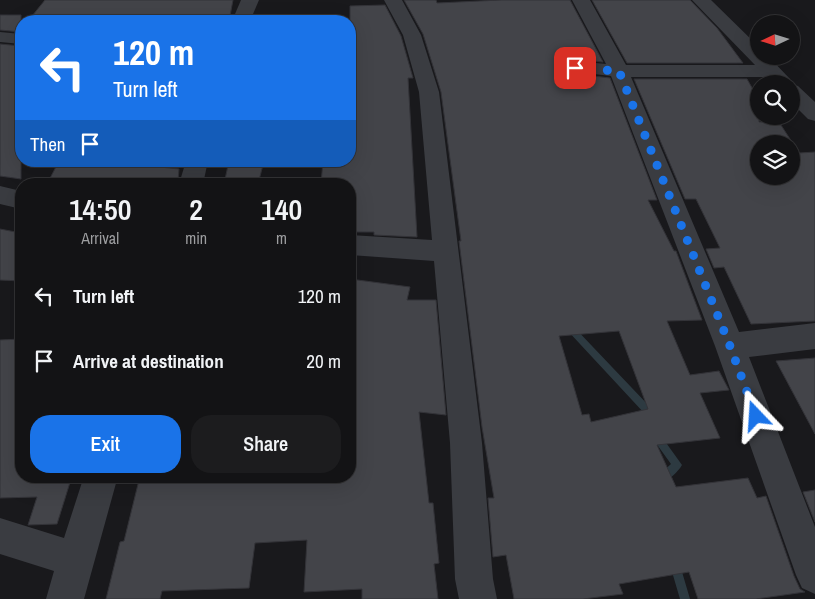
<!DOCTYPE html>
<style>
body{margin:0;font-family:"Archivo Narrow",sans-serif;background:#1c1c1e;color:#f1f3f6;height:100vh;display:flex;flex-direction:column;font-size:19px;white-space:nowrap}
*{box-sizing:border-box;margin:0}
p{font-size:16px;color:#9d9ea0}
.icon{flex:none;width:28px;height:28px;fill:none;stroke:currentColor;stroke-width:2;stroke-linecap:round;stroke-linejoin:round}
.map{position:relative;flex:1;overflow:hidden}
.side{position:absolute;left:15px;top:178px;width:341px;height:305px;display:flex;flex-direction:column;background:#131315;border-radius:20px;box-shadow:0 5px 20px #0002,0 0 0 1px #323234}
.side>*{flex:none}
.hud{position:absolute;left:15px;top:15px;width:341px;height:152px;border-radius:20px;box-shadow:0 5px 20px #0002,0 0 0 1px #323234;background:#1a73e8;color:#fff;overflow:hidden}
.needle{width:32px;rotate:266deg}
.fabs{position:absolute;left:750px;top:15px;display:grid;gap:10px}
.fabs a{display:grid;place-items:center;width:50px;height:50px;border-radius:50%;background:#131315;box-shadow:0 5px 20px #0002,0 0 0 1px #323234;font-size:25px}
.pin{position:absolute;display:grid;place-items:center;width:42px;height:42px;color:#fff;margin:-21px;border-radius:10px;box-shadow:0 2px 8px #0006}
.me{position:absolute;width:55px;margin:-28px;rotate:340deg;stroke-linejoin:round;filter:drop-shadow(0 0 4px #0008)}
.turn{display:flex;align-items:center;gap:18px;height:105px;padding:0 15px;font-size:22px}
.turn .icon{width:65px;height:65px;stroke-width:2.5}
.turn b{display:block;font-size:35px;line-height:42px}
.then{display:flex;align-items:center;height:48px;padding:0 15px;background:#0003;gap:10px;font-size:19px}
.eta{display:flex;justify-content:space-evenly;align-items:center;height:85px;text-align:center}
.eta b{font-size:30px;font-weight:600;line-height:35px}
.primary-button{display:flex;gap:10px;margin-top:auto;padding:10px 15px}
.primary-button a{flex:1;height:58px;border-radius:20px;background:#1a73e8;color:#fff;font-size:20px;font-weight:600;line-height:58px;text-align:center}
.primary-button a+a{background:#1c1c1e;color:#f1f3f6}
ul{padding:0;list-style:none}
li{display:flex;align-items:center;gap:15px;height:65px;padding:0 15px}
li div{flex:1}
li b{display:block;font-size:19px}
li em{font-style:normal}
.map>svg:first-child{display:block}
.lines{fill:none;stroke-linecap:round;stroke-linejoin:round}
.stream{fill:#2d3a41;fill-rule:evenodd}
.building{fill:#434449;stroke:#333338;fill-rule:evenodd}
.minor{fill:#3a3c41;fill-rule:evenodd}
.route{stroke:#1a73e8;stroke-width:9;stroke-dasharray:0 16.2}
</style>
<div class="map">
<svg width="815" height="599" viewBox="0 0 815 599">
<rect width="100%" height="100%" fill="#19191c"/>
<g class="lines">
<g class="stream">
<polygon points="570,325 573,326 651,408 655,418 654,421 651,422 648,421 645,414 567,330 566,328 567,326"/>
<path d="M656,432l3,1 23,32c-4,7 -13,15 -20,18l-3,-2 -2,-3 2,-3 12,-11 -18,-25 -1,-3 1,-3z"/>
<polygon points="675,560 679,561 680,565 690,599 680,599 670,565 671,561"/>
</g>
</g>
<g class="building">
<polygon points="45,0 233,0 229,21 28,21"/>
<path d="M404,0h32l1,3 64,-3h69l33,62 -29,-3 -8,3 -2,6 4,5 42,5 47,122h-9l26,51h2l26,69 -35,1 23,54 29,-4 10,19 -29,3 20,45 -63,7 19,42 72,-9 9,20 9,-2 28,80 6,13 5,3 -49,7h-58l-9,-27 -70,12 4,10 -40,5h-69l-8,-44 -13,2 -5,-59h6l-12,-71 -23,-186h2l-20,-149 -18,-58zM619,331l29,78 -57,13 -2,-8 -7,1 -23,-79z"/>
<polygon points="592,0 690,0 717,28 743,63 627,63"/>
<polygon points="385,5 401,36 413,78 408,78 417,237 374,235 374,232 350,232 350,184 321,184 323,161 350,161 350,6"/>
<polygon points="0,15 21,15 21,32 0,30"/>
<polygon points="0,44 21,46 21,179 0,176"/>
<path d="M634,79h113l12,21v22h20l20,31 16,-1v169l-64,3 -27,-57 -10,1 -8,-19 14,-1 -24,-49h-11zM759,144h32v32h-32z"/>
<polygon points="59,161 123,161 122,163 179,169 178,181 177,184 47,184"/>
<polygon points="229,161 264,161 258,184 224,184"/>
<polygon points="0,229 21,233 21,281 0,280"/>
<polygon points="350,279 410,287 407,300 436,300 446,415 419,412 429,503 433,503 439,563 434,564 438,599 362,599 362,589 304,592 307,540 255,543 249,588 162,591 160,599 106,599 120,542 124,541 140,476 350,476"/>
<polygon points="21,339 21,476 72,476 57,524 28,525 37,497 0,498 0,340"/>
<polygon points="815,358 815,434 776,361"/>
<polygon points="815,490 815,522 803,492"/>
</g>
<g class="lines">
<g class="minor">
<polygon points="241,0 259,0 250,21 232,21"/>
<polygon points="384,0 402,0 421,35 439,92 482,443 493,579 497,599 459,599 455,579 450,443 434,261 350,255 350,235 432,240 419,92 403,35"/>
<polygon points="572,0 590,0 626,65 755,65 692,0 711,0 759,47 759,56 768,56 790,79 787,83 775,84 767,77 631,77 739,332 815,323 815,349 749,357 815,527 815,594 802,588 796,575 715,346 611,76 568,71 565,67 568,63 575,61 606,64"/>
<polygon points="0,32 21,34 21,44 0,42"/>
<polygon points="791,84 798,86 815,102 815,121 808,119 791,102"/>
<polygon points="186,161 208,161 203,184 179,184"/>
<polygon points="0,186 21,191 21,209 0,204"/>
<polygon points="84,476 118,476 84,599 46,599 54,571 0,554 0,518 64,538"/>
</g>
</g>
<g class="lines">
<polyline class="route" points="575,68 619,71 730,346 756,416"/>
</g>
</svg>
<div class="fabs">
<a><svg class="needle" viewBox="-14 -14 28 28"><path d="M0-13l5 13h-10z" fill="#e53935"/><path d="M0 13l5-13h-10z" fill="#9d9ea0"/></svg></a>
<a><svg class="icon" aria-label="search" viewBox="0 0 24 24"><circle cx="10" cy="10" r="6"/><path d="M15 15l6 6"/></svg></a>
<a><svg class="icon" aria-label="layers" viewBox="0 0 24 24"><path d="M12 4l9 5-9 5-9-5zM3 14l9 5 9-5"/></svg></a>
</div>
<div class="pin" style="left:575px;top:68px;background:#d93025"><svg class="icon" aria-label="arrive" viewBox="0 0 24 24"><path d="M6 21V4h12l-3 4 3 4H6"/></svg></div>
<svg class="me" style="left:756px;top:416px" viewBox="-20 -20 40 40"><path d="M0-17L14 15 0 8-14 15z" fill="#1a73e8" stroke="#fff" stroke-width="4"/></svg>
<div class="hud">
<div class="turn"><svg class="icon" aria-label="left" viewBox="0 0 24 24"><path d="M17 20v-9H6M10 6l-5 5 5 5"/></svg><div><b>120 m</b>Turn left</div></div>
<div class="then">Then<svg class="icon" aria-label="arrive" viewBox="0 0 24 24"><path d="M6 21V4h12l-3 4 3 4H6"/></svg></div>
</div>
<section class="side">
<div class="eta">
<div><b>14:50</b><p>Arrival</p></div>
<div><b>2</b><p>min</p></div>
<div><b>140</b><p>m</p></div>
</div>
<ul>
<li><svg class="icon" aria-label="left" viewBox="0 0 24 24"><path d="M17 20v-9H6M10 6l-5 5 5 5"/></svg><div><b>Turn left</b></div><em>120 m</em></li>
<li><svg class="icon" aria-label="arrive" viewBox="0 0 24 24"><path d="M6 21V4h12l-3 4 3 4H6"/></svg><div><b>Arrive at destination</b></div><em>20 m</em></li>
</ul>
<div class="primary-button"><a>Exit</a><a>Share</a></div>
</section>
</div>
